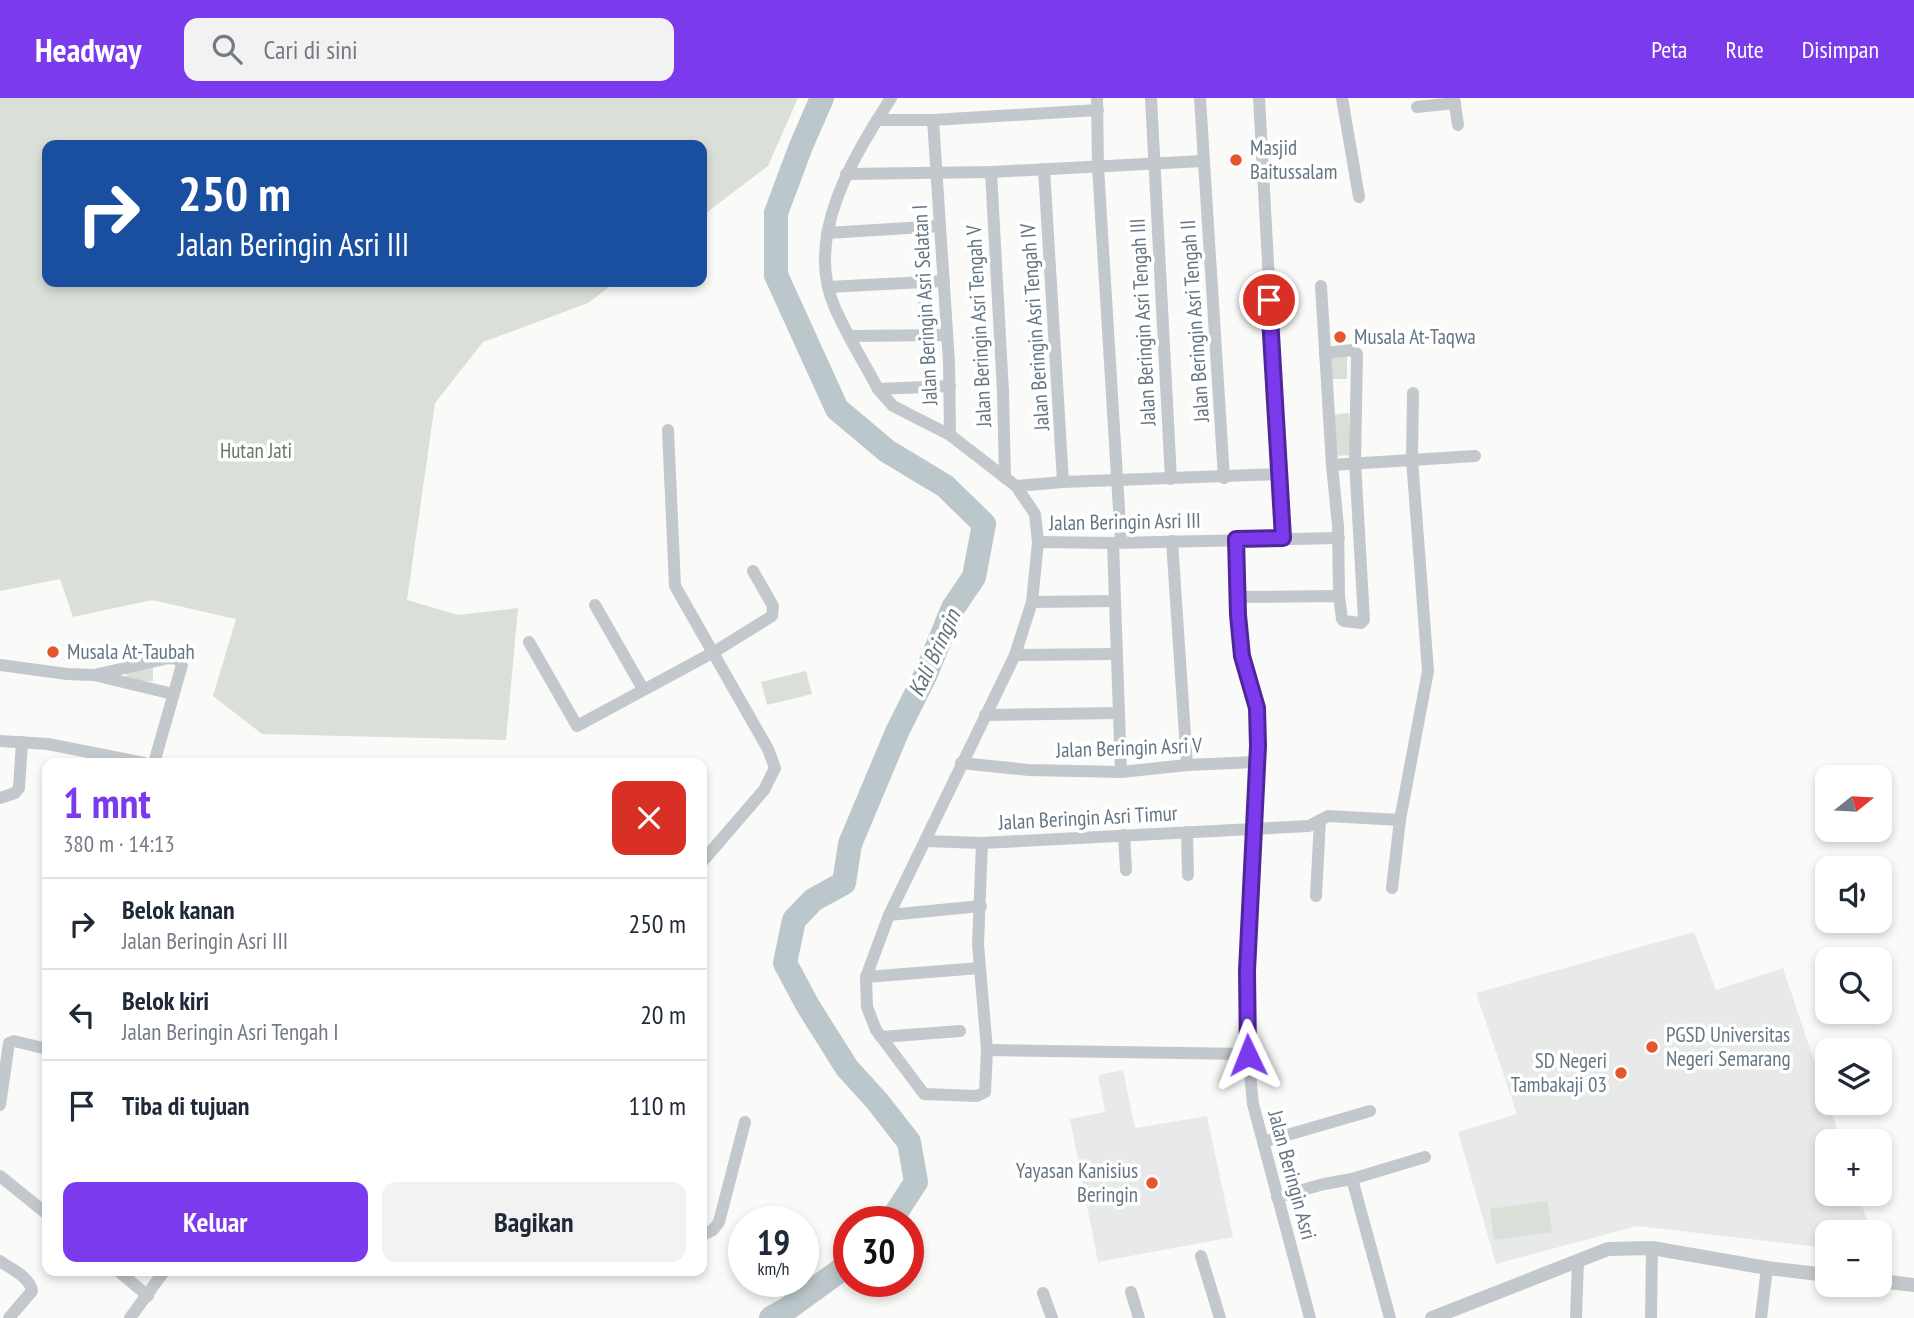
<!DOCTYPE html>
<html lang="id">
<meta charset="utf-8">
<style>
body{margin:0;font-family:"PT Sans Narrow",sans-serif;background:#f2f2f3;color:#1f2937;height:100vh;display:flex;flex-direction:column;font-size:26px;white-space:nowrap}
*{box-sizing:border-box;margin:0}
p{font-size:23px;color:#747a83}
.icon{flex:none;width:38px;height:38px;fill:none;stroke:currentColor;stroke-width:2;stroke-linecap:round;stroke-linejoin:round}
.map{position:relative;flex:1;overflow:hidden}
.details{position:absolute;left:42px;top:660px;width:665px;height:518px;display:flex;flex-direction:column;background:#fff;border-radius:14px;box-shadow:0 4px 10px #0003}
.details>*{flex:none}
.hud{position:absolute;left:42px;top:42px;width:665px;height:147px;border-radius:14px;box-shadow:0 4px 10px #0003;background:#1a4fa0;color:#fff;overflow:hidden}
.needle{width:46px;rotate:72deg}
.buttons{position:absolute;left:1815px;top:667px;display:grid;gap:14px}
.buttons a{display:grid;place-items:center;width:77px;height:77px;border-radius:14px;background:#fff;box-shadow:0 4px 10px #0003;font-size:35px}
.speed{position:absolute;left:728px;top:1108px;display:flex;gap:14px;font-size:35px;font-weight:700;text-align:center}
.speed>*{display:grid;place-content:center;width:91px;height:91px;border-radius:50%;background:#fff;box-shadow:0 4px 10px #0003;line-height:1}
.speed small{font-size:18px;font-weight:400}
.speed .limit{border:10px solid #d22;background:#fff;color:#111}
.pin{position:absolute;display:grid;place-items:center;width:60px;height:60px;color:#fff;margin:-30px;border:4px solid #fff;border-radius:50%;box-shadow:0 2px 7px #0007}
.me{position:absolute;width:77px;margin:-38px;rotate:358deg;stroke-linejoin:round;filter:drop-shadow(0 0 5px #0008)}
.turn{display:flex;align-items:center;gap:24px;height:147px;padding:0 21px;font-size:32px}
.turn .icon{width:91px;height:91px;stroke-width:2.5}
.turn b{display:block;font-size:49px;line-height:60px}
.round{display:grid;place-items:center;flex:none;width:74px;height:74px;border-radius:14px;background:#f2f2f3}
.summary{display:flex;align-items:center;justify-content:space-between;height:119px;padding:0 21px}
h1{font-size:42px;font-weight:800;line-height:52px;color:#7c3aed}
.action{display:flex;gap:14px;margin-top:auto;padding:14px 21px}
.action a{flex:1;height:80px;border-radius:14px;background:#7c3aed;color:#fff;font-size:28px;font-weight:800;line-height:80px;text-align:center}
.action a+a{background:#f2f2f3;color:#1f2937}
ul{padding:0;list-style:none}
li{display:flex;align-items:center;gap:21px;height:91px;padding:0 21px;border-top:2px solid #e0e1e3}
li div{flex:1}
li b{display:block;font-size:26px}
li em{font-style:normal}
header{display:flex;align-items:center;gap:42px;box-sizing:border-box;height:98px;padding:0 35px;background:#7c3aed;color:#fff}
header strong{font-size:33px}
nav{display:flex;gap:38px;margin-inline-start:auto;font-size:24px}
.search{width:490px;height:63px;background:#f2f2f3;display:flex;align-items:center;gap:18px;box-sizing:border-box;padding:0 24px;border-radius:14px;color:#747a83;font-size:26px}
.map>svg:first-child{display:block}
.built{fill:#e8e9e9}
.green{fill:#dadfd7}
.lines{fill:none;stroke-linecap:round;stroke-linejoin:round}
.river{stroke:#bbc7cb;stroke-width:24}
.minor{stroke:#c3c8cc;stroke-width:12}
.tertiary{stroke:#c3c8cc;stroke-width:14}
.route-casing{stroke:#51269a;stroke-width:18}
.route{stroke:#7c3aed;stroke-width:12}
.poi-dot{fill:#e4572e;stroke:#fff;stroke-width:2.5}
.labels{text-anchor:middle;stroke-width:7;stroke-linejoin:round;paint-order:stroke}
.poi-label{font-size:21px;fill:#657683;stroke:#fff;text-anchor:start}
.street-label{font-size:21px;fill:#657683;stroke:#fff}
.park-label{font-size:21px;fill:#687a64;stroke:#fff}
.water-label{font-size:23px;font-style:italic;fill:#60757c;stroke:#fff}
</style>
<header>
<strong>Headway</strong>
<div class="search"><svg class="icon" aria-label="search" viewBox="0 0 24 24"><circle cx="10" cy="10" r="6"/><path d="M15 15l6 6"/></svg>Cari di sini</div>
<nav><a>Peta</a><a>Rute</a><a>Disimpan</a></nav>
</header>
<div class="map">
<svg width="1914" height="1220" viewBox="0 0 1914 1220">
<rect width="100%" height="100%" fill="#fafaf8"/>
<g class="built">
<polygon points="1694,834 1716,892 1783,870 1841,1043 1827,1043 1827,1096 1858,1096 1871,1134 1827,1134 1827,1150 1637,1128 1496,1166 1458,1034 1517,1016 1476,895"/>
<polygon points="1123,972 1135,1030 1207,1018 1233,1139 1098,1164 1070,1021 1105,1014 1098,977"/>
</g>
<g class="green">
<polygon points="0,0 798,0 768,68 702,118 702,47 47,47 47,184 616,184 588,205 483,244 435,305 407,502 458,517 518,510 506,642 262,636 213,598 236,521 152,502 73,519 60,481 0,493"/>
<polygon points="930,203 932,230 920,231 918,204"/>
<polygon points="1327,257 1347,258 1347,281 1327,281"/>
<polygon points="1349,315 1352,357 1334,358 1331,317"/>
<polygon points="153,570 153,583 127,584 126,571"/>
<polygon points="806,573 812,596 767,607 761,584"/>
<polygon points="1547,1103 1552,1134 1494,1142 1490,1111"/>
</g>
<g class="lines">
<g class="river">
<polyline points="822,0 801,48 776,115 776,177 837,311 887,353 945,388 984,426 974,479 953,510 925,578 897,634 850,746 844,785 813,802 794,822 785,865 808,908 847,970 877,1003 909,1044 916,1084 890,1124"/>
<polyline points="771,1220 787,1211 849,1166"/>
</g>
<g class="minor">
<path d="M891,0c-37,58 -88,139 -56,210 12,28 29,54 43,81l15,17 57,29 66,51 19,28 3,28 -6,60 -17,53 -126,260 -23,62 1,30 9,23 48,64 53,2 8,-4 2,-42 -7,-82"/>
<polyline points="1097,0 1098,69 1121,444"/>
<polyline points="1151,0 1171,381"/>
<polyline points="1200,0 1224,380"/>
<polyline points="1259,0 1283,440"/>
<polyline points="1342,0 1359,99"/>
<polyline points="1454,0 1458,27"/>
<polyline points="1417,9 1455,5"/>
<polyline points="877,22 933,22 1098,12"/>
<polyline points="933,22 949,264 950,337"/>
<polyline points="1044,71 1063,384"/>
<polyline points="991,74 1003,294 1005,380"/>
<polyline points="846,76 991,74 1203,63"/>
<polyline points="827,135 940,128"/>
<polyline points="1321,188 1332,367 1338,428 1339,498"/>
<polyline points="828,189 944,183"/>
<polyline points="850,238 947,237"/>
<polyline points="878,291 950,288"/>
<polyline points="668,332 675,488 768,651 775,670 764,692 702,764"/>
<polyline points="1332,367 1475,358"/>
<polyline points="1016,388 1063,384 1279,376"/>
<polyline points="1236,441 1238,517 1242,558 1257,610 1258,648 1247,873 1248,956 1253,1006 1310,1220"/>
<polyline points="1172,443 1187,667"/>
<polyline points="1038,444 1113,445 1339,440"/>
<polyline points="1113,445 1121,674"/>
<polyline points="1238,499 1339,498 1342,521 1344,523 1361,525 1364,522 1355,364 1357,256 1352,252 1325,255"/>
<polyline points="1032,504 1114,503"/>
<polyline points="595,507 643,591"/>
<polyline points="529,544 577,628 714,554 772,518 773,508 753,473"/>
<polyline points="1015,557 1115,556"/>
<polyline points="0,567 67,576 94,577 169,560 178,561 182,567 154,665"/>
<polyline points="94,577 173,596"/>
<polyline points="985,617 1118,615"/>
<polyline points="0,643 48,646 144,665"/>
<polyline points="961,665 1029,672 1121,674 1187,667 1256,664"/>
<polyline points="0,700 15,695 19,690 22,644"/>
<polyline points="1187,734 1188,777"/>
<polyline points="1124,737 1126,772"/>
<polyline points="925,743 982,745 1309,728 1328,718 1400,722 1428,573 1412,361 1413,295"/>
<polyline points="1392,790 1400,722"/>
<polyline points="1316,798 1320,722"/>
<polyline points="889,817 981,808"/>
<polyline points="866,879 980,870 978,846 982,745"/>
<polyline points="881,939 960,933"/>
<polyline points="987,952 1248,956"/>
<polyline points="0,1007 9,945 14,943 47,951"/>
<polyline points="1263,1044 1370,1013"/>
<polyline points="0,1078 47,1116"/>
<polyline points="1352,1081 1390,1220"/>
<polyline points="1277,1099 1324,1086 1352,1081 1425,1059"/>
<polyline points="702,1137 713,1132 719,1124 745,1024"/>
<polyline points="1201,1158 1220,1220"/>
<path d="M0,1163c11,8 30,16 32,30l-23,27"/>
<polyline points="117,1172 148,1198"/>
<polyline points="1131,1194 1139,1220"/>
<polyline points="1043,1195 1052,1220"/>
<polyline points="130,1220 165,1172"/>
<polyline points="1576,1220 1578,1162"/>
<polyline points="1651,1220 1652,1150"/>
<polyline points="1761,1220 1767,1170"/>
</g>
<g class="tertiary">
<polyline points="1880,1183 1914,1187"/>
<polyline points="1432,1220 1608,1151 1652,1150 1767,1170 1827,1177"/>
</g>
</g>
<g class="lines">
<g class="route-casing">
<polyline id="route" points="1248,957 1247,873 1258,648 1257,610 1242,558 1238,517 1236,441 1283,440 1269,202"/>
</g>
<use href="#route" class="route"/>
</g>
<g class="poi-dot">
<circle cx="1236" cy="62" r="7"/>
<circle cx="1340" cy="239" r="7"/>
<circle cx="53" cy="554" r="7"/>
<circle cx="1652" cy="949" r="7"/>
<circle cx="1621" cy="975" r="7"/>
<circle cx="1152" cy="1085" r="7"/>
</g>
<g class="labels">
<g class="poi-label">
<text x="1250" y="57">Masjid<tspan x="1250" dy="24">Baitussalam</tspan></text>
<text x="1354" y="246">Musala At-Taqwa</text>
<text x="67" y="561">Musala At-Taubah</text>
<text x="1666" y="944">PGSD Universitas<tspan x="1666" dy="24">Negeri Semarang</tspan></text>
<text x="1607" y="970" text-anchor="end">SD Negeri<tspan x="1607" dy="24">Tambakaji 03</tspan></text>
<text x="1138" y="1080" text-anchor="end">Yayasan Kanisius<tspan x="1138" dy="24">Beringin</tspan></text>
</g>
<g class="street-label">
<text transform="translate(925 207) rotate(-93)" y="7">Jalan Beringin Asri Selatan I</text>
<text transform="translate(1195 223) rotate(-94)" y="7">Jalan Beringin Asri Tengah II</text>
<text transform="translate(1143 224) rotate(-93)" y="7">Jalan Beringin Asri Tengah III</text>
<text transform="translate(979 228) rotate(-93)" y="7">Jalan Beringin Asri Tengah V</text>
<text transform="translate(1035 229) rotate(-94)" y="7">Jalan Beringin Asri Tengah IV</text>
<text transform="translate(1125 424) rotate(-1)" y="7">Jalan Beringin Asri III</text>
<text transform="translate(1129 650) rotate(-2)" y="7">Jalan Beringin Asri V</text>
<text transform="translate(1088 720) rotate(-3)" y="7">Jalan Beringin Asri Timur</text>
<text transform="translate(1292 1077) rotate(75)" y="7">Jalan Beringin Asri</text>
</g>
<g class="park-label">
<text x="256" y="360">Hutan Jati</text>
</g>
<g class="water-label">
<text transform="translate(934 555) rotate(-65)" y="8">Kali Bringin</text>
</g>
</g>
</svg>
<div class="buttons">
<a><svg class="needle" viewBox="-14 -14 28 28"><path d="M0-13l5 13h-10z" fill="#e53935"/><path d="M0 13l5-13h-10z" fill="#747a83"/></svg></a>
<a><svg class="icon" aria-label="sound" viewBox="0 0 24 24"><path d="M4 9h4l5-4v14l-5-4H4zM17 9q2 3 0 6"/></svg></a>
<a><svg class="icon" aria-label="search" viewBox="0 0 24 24"><circle cx="10" cy="10" r="6"/><path d="M15 15l6 6"/></svg></a>
<a><svg class="icon" aria-label="layers" viewBox="0 0 24 24"><path d="M12 4l9 5-9 5-9-5zM3 14l9 5 9-5"/></svg></a>
<a>+</a>
<a>−</a>
</div>
<div class="speed"><div>19<small>km/h</small></div><div class="limit">30</div></div>
<div class="pin" style="left:1269px;top:202px;background:#d93025"><svg class="icon" aria-label="arrive" viewBox="0 0 24 24"><path d="M6 21V4h12l-3 4 3 4H6"/></svg></div>
<svg class="me" style="left:1248px;top:957px" viewBox="-20 -20 40 40"><path d="M0-17L14 15 0 8-14 15z" fill="#7c3aed" stroke="#fff" stroke-width="4"/></svg>
<div class="hud">
<div class="turn"><svg class="icon" aria-label="right" viewBox="0 0 24 24"><path d="M7 20v-9h11M14 6l5 5-5 5"/></svg><div><b>250 m</b>Jalan Beringin Asri III</div></div>
</div>
<section class="details">
<div class="summary"><div><h1>1 mnt</h1><p>380 m · 14:13</p></div><a class="round" style="background:#d93025;color:#fff"><svg class="icon" aria-label="close" viewBox="0 0 24 24"><path d="M6 6l12 12M18 6L6 18"/></svg></a></div>
<ul>
<li><svg class="icon" aria-label="right" viewBox="0 0 24 24"><path d="M7 20v-9h11M14 6l5 5-5 5"/></svg><div><b>Belok kanan</b><p>Jalan Beringin Asri III</p></div><em>250 m</em></li>
<li><svg class="icon" aria-label="left" viewBox="0 0 24 24"><path d="M17 20v-9H6M10 6l-5 5 5 5"/></svg><div><b>Belok kiri</b><p>Jalan Beringin Asri Tengah I</p></div><em>20 m</em></li>
<li><svg class="icon" aria-label="arrive" viewBox="0 0 24 24"><path d="M6 21V4h12l-3 4 3 4H6"/></svg><div><b>Tiba di tujuan</b></div><em>110 m</em></li>
</ul>
<div class="action"><a>Keluar</a><a>Bagikan</a></div>
</section>
</div>
